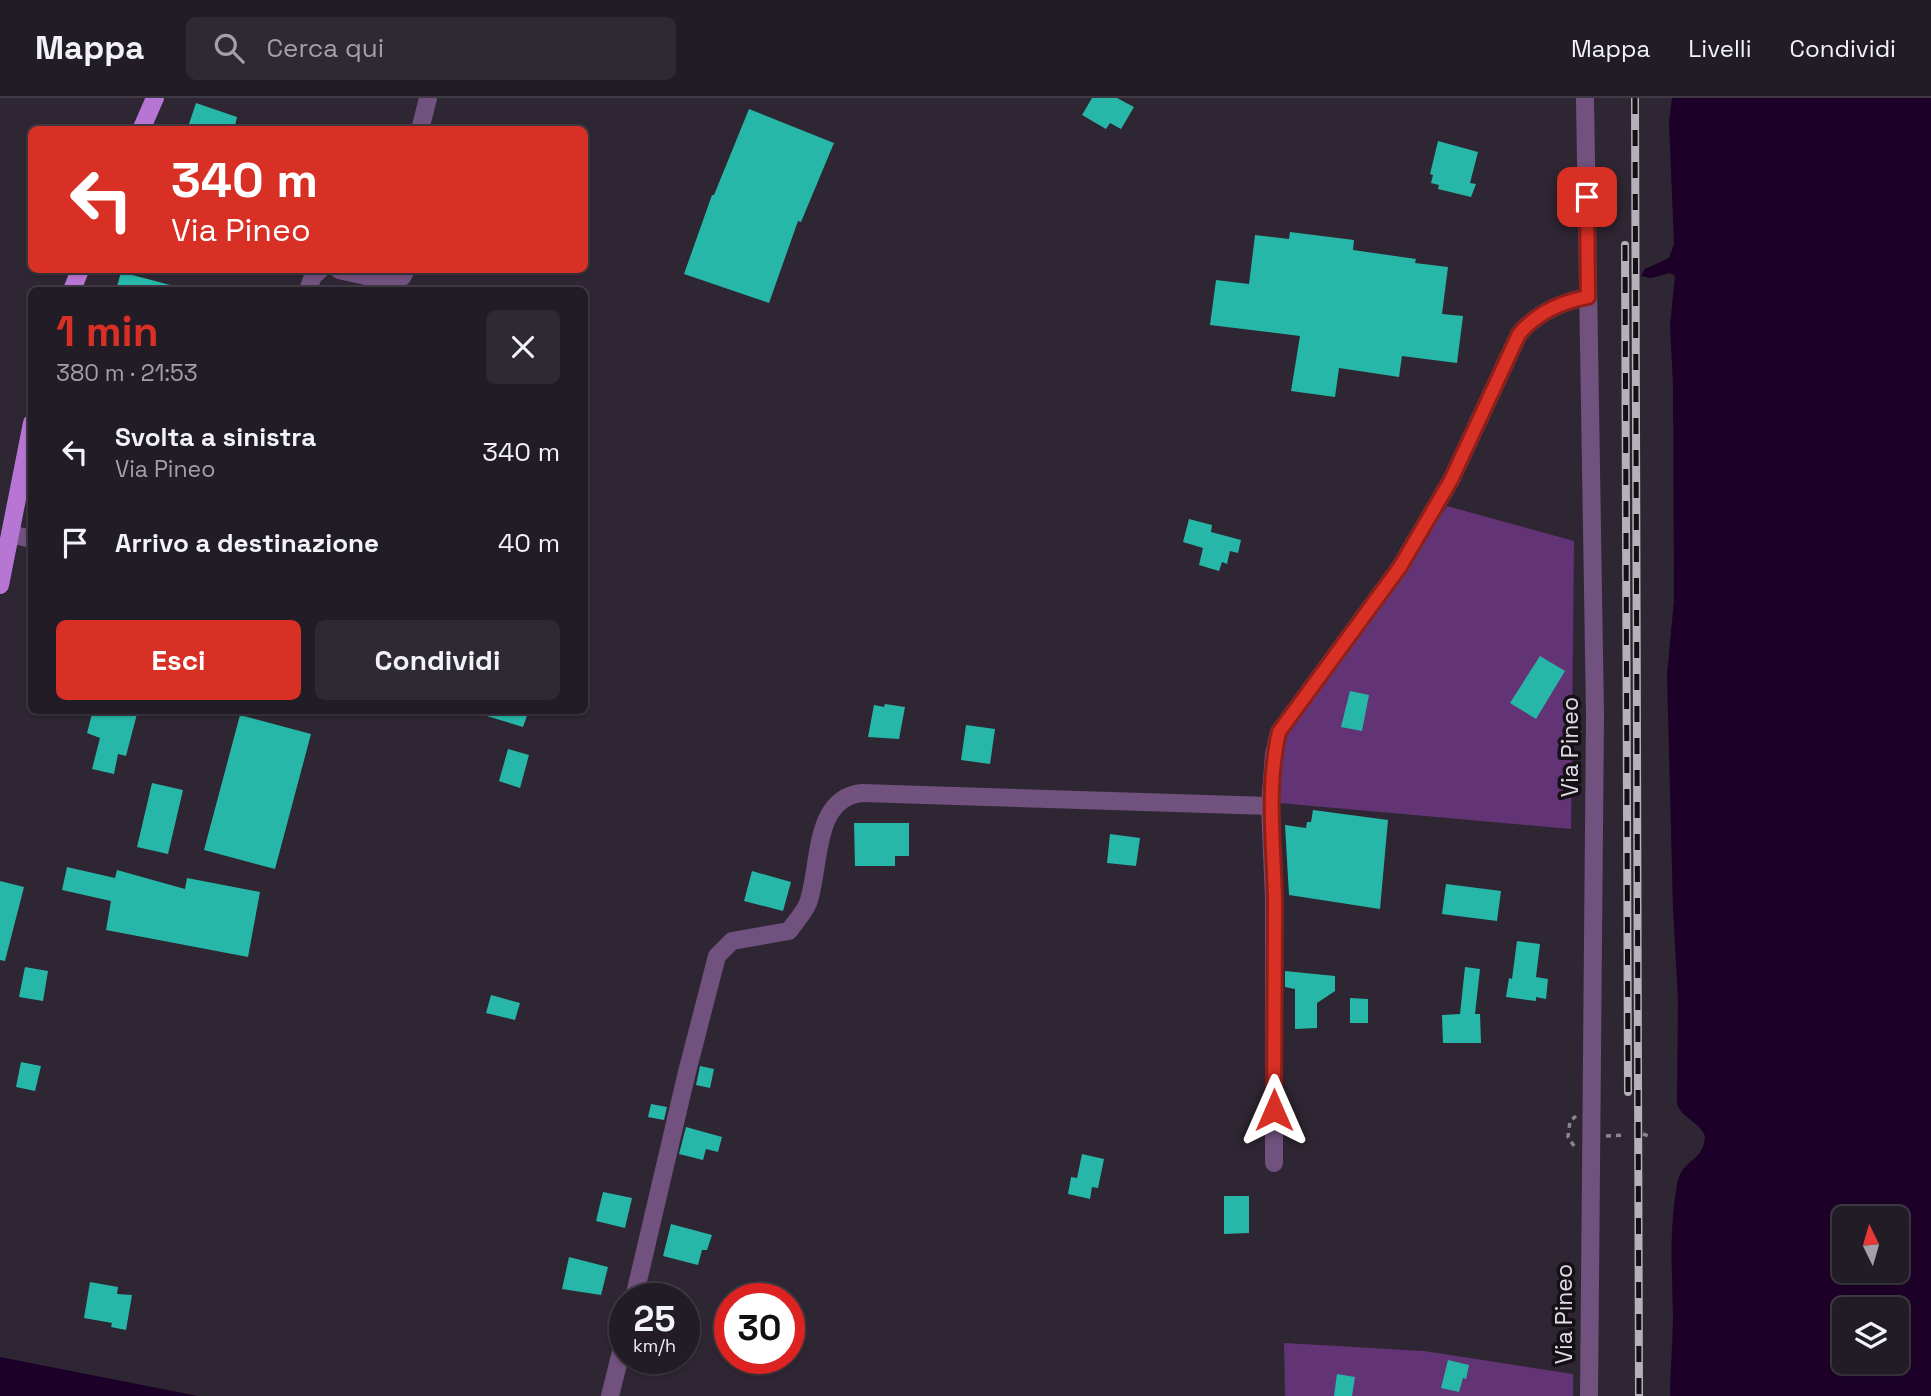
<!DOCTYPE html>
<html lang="it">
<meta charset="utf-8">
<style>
body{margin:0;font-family:"Space Grotesk",sans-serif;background:#2e2932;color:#f1f3f6;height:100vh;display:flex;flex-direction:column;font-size:26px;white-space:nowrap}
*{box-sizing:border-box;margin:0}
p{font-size:23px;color:#a2a1a7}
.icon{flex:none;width:38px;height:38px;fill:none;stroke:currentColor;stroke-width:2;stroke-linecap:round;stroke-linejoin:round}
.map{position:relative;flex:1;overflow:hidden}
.details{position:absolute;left:28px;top:189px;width:560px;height:427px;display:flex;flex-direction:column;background:#221c26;border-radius:10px;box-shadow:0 2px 5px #0004,0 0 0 2px #3f3a43}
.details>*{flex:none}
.hud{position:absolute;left:28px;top:28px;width:560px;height:147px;border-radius:10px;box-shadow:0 2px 5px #0004,0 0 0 2px #3f3a43;background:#d93025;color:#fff;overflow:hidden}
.needle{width:46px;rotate:355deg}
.tools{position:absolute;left:1832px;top:1108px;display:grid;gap:14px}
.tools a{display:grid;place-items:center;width:77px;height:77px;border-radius:10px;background:#221c26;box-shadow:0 2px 5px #0004,0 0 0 2px #3f3a43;font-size:35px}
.speed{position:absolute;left:609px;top:1185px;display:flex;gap:14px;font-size:35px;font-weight:700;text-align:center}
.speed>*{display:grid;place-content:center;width:91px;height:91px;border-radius:50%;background:#221c26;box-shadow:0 2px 5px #0004,0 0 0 2px #3f3a43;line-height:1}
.speed small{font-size:18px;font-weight:400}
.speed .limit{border:10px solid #d22;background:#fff;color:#111}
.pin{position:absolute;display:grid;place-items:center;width:60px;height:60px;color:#fff;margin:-30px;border-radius:14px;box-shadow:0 4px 10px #0006}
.me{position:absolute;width:77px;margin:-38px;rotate:0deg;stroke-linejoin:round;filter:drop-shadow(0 0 5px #0008)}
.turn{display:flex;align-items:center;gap:24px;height:147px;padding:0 28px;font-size:32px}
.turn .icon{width:91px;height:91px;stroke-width:2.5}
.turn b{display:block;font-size:49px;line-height:60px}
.round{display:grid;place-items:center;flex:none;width:74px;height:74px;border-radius:10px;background:#2e2932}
.head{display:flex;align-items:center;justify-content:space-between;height:119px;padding:0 28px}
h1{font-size:42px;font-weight:700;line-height:52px;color:#d93025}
.cta{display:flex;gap:14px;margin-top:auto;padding:14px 28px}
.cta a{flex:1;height:80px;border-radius:10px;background:#d93025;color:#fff;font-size:28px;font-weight:700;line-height:80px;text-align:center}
.cta a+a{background:#2e2932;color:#f1f3f6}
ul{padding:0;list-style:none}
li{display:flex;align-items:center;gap:21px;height:91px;padding:0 28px}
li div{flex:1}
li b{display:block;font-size:26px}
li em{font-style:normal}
header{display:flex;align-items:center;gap:42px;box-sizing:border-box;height:98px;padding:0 35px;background:#221c26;border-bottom:2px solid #3f3a43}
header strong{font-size:33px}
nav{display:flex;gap:38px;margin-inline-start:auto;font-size:24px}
.search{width:490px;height:63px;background:#2e2932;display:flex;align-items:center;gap:18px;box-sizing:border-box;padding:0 24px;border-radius:10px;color:#a2a1a7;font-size:26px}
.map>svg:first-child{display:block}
.green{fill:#633475}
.water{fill:#1c0028;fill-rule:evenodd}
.building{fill:#27b7a9}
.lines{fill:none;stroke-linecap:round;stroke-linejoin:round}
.path{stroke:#8c858f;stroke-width:3.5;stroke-dasharray:5 5;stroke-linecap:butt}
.street{stroke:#71517e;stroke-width:18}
.primary{stroke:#b876d4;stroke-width:18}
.rail-casing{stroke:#b6b0b9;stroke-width:8}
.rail{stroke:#141016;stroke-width:5;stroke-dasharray:16;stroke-linecap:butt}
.route-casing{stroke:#8d1f18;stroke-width:18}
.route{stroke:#d93025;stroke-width:12}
.labels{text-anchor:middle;stroke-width:7;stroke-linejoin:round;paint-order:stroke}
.street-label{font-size:23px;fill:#e1dbe3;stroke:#141016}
</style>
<header>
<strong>Mappa</strong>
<div class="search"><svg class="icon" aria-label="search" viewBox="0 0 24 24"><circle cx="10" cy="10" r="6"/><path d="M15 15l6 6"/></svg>Cerca qui</div>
<nav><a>Mappa</a><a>Livelli</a><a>Condividi</a></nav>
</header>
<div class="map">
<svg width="1931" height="1298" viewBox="0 0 1931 1298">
<rect width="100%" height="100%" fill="#2e2632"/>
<g class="green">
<polygon points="1447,408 1574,443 1571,731 1279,705 1282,649 1294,625 1414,459"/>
<polygon points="1284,1245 1424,1253 1573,1276 1573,1298 1285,1298"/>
</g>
<g class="water">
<path d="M1672,0h259v1298h-261c0,-27 3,-54 3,-81 -1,-44 -4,-87 4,-130 4,-27 27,-22 28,-49 -6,-14 -23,-18 -28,-32l1,-103 -5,-93 -6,-233 7,-75 -1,-215 -3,-60 5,-49 -5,-3 -19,5 -10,-2 4,-7 24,-11 5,-14 -5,-122zM1844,1120h53v52h-53zM1844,1211h53v53h-53z"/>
<polygon points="0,1259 198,1298 0,1298"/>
</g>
<g class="building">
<polygon points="1092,0 1117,0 1134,9 1121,31 1110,25 1106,31 1082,17"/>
<polygon points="196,5 237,19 234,32 187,32"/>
<polygon points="749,11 834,45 801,124 798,123 769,205 684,176 712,97 714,97"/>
<polygon points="1438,43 1478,54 1470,85 1476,86 1471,99 1438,91 1439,87 1431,85 1433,77 1430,76"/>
<polygon points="1290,134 1354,142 1353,152 1416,161 1415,165 1448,169 1442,216 1463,218 1457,265 1402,258 1399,279 1339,270 1335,299 1291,293 1300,238 1210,227 1216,182 1249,186 1255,137 1289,141"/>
<polygon points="121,174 174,188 173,192 116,192"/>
<polygon points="1189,421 1212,427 1211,434 1241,442 1238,455 1230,453 1227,466 1222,464 1219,473 1199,467 1203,450 1183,444"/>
<polygon points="1540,558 1565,573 1536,621 1510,605"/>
<polygon points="1350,593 1369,597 1362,633 1341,629"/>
<polygon points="885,606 905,609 899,641 868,639 874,607 884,609"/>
<polygon points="93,612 138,612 126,658 118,656 114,676 92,671 100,640 87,635"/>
<polygon points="481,612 529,612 523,629 480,616"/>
<polygon points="240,617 311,636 275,771 204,752"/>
<polygon points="966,627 995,631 990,666 961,662"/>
<polygon points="508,651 529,657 520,690 499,683"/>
<polygon points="152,685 183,692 168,756 137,749"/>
<polygon points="1313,712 1388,722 1380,811 1289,797 1285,727 1306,730 1307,724 1311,724"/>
<polygon points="854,725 909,725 909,758 895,758 895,768 855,768"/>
<polygon points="1110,736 1140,740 1136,768 1107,765"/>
<polygon points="67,769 115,780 117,772 185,791 187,780 260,794 248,859 106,832 111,803 62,792"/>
<polygon points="752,773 791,784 783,813 744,803"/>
<polygon points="0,783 24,789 5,863 0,862"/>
<polygon points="1446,786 1501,793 1497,823 1442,816"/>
<polygon points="1517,843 1540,846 1536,879 1548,881 1546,901 1536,899 1536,903 1506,899 1509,880 1512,881"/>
<polygon points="25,869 48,873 43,903 19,899"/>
<polygon points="1465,869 1480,871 1475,916 1480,916 1481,945 1443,945 1442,917 1460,916"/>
<polygon points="1285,873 1335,878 1335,893 1317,905 1317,930 1295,931 1295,891 1285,889"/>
<polygon points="491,897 520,905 515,922 486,915"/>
<polygon points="1350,900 1368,901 1368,925 1350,925"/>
<polygon points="21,964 41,968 35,993 16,989"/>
<polygon points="700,968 714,971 710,990 696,987"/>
<polygon points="651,1006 667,1009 664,1022 648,1019"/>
<polygon points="686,1029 722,1039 718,1054 706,1051 703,1062 679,1056"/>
<polygon points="1082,1056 1104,1061 1098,1090 1092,1089 1090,1101 1068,1096 1071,1079 1077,1080"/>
<polygon points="603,1094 632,1100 625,1130 596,1123"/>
<polygon points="1224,1098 1249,1098 1249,1135 1224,1136"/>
<polygon points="671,1126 712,1137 707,1152 702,1152 698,1167 663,1158"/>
<polygon points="569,1159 608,1169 601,1197 562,1191"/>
<polygon points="90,1184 118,1189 117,1196 132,1197 126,1232 111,1229 112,1225 84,1220"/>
<polygon points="1448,1262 1469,1267 1466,1281 1463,1280 1459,1294 1441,1290"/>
<polygon points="1337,1276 1355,1279 1352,1298 1334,1298"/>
</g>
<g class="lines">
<g class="path">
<polyline points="1643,1036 1649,1038"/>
<polyline points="1606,1038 1624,1037"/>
<polyline points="1574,1048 1568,1039 1570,1023 1576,1018"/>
</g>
<g class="street">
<polyline points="1585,0 1595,617 1589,1298"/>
<polyline points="420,32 428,0"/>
<polyline points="339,172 392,184 402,179 406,172"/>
<polyline points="308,192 313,178 320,172"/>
<polyline points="10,436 32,441"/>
<polyline points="1270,708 1274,801 1274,1065"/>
<path d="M634,1200l53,-226 30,-116 15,-15 57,-10c6,-9 15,-18 19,-28 13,-36 4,-105 54,-110l408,13 4,-52 5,-22 121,-165 51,-87 68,-146c18,-21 41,-32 69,-37"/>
<polyline points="610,1298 625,1238"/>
</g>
<g class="primary">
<polyline points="141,32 155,0"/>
<polyline points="72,192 80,172"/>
<polyline points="0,487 32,325"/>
</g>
<g class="rail-casing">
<g id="rail">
<polyline points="1635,0 1639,1298"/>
<polyline points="1625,147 1628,994"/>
</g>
</g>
<use href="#rail" class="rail"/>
</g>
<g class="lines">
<g class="route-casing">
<path id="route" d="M1274,1012c0,-70 1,-139 1,-208 -1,-58 -9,-114 4,-170l121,-165 51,-87 68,-146c18,-21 41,-32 69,-37l-1,-100"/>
</g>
<use href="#route" class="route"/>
</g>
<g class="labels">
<g class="street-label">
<text transform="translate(1570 649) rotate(-90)" y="8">Via Pineo</text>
<text transform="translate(1564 1216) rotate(-90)" y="8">Via Pineo</text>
</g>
</g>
</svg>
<div class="tools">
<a><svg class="needle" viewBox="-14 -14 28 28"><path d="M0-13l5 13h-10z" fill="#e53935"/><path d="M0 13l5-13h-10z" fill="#a2a1a7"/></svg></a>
<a><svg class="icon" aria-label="layers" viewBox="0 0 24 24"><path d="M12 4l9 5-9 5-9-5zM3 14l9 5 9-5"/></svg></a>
</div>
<div class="speed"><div>25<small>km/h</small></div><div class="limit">30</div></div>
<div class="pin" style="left:1587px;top:99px;background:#d93025"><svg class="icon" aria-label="arrive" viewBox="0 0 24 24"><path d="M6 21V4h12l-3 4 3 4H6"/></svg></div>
<svg class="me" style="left:1274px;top:1012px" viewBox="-20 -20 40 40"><path d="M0-17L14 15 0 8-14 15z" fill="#d93025" stroke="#fff" stroke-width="4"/></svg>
<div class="hud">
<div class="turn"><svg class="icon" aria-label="left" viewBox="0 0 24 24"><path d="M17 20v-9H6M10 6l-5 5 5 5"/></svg><div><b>340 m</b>Via Pineo</div></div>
</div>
<section class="details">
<div class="head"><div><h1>1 min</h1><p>380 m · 21:53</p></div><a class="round"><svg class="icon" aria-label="close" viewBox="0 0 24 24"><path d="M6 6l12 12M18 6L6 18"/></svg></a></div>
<ul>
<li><svg class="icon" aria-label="left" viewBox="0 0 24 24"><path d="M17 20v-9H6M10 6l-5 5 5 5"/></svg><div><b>Svolta a sinistra</b><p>Via Pineo</p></div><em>340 m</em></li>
<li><svg class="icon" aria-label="arrive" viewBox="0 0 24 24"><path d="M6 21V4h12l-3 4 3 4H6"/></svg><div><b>Arrivo a destinazione</b></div><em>40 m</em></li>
</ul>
<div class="cta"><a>Esci</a><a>Condividi</a></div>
</section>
</div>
